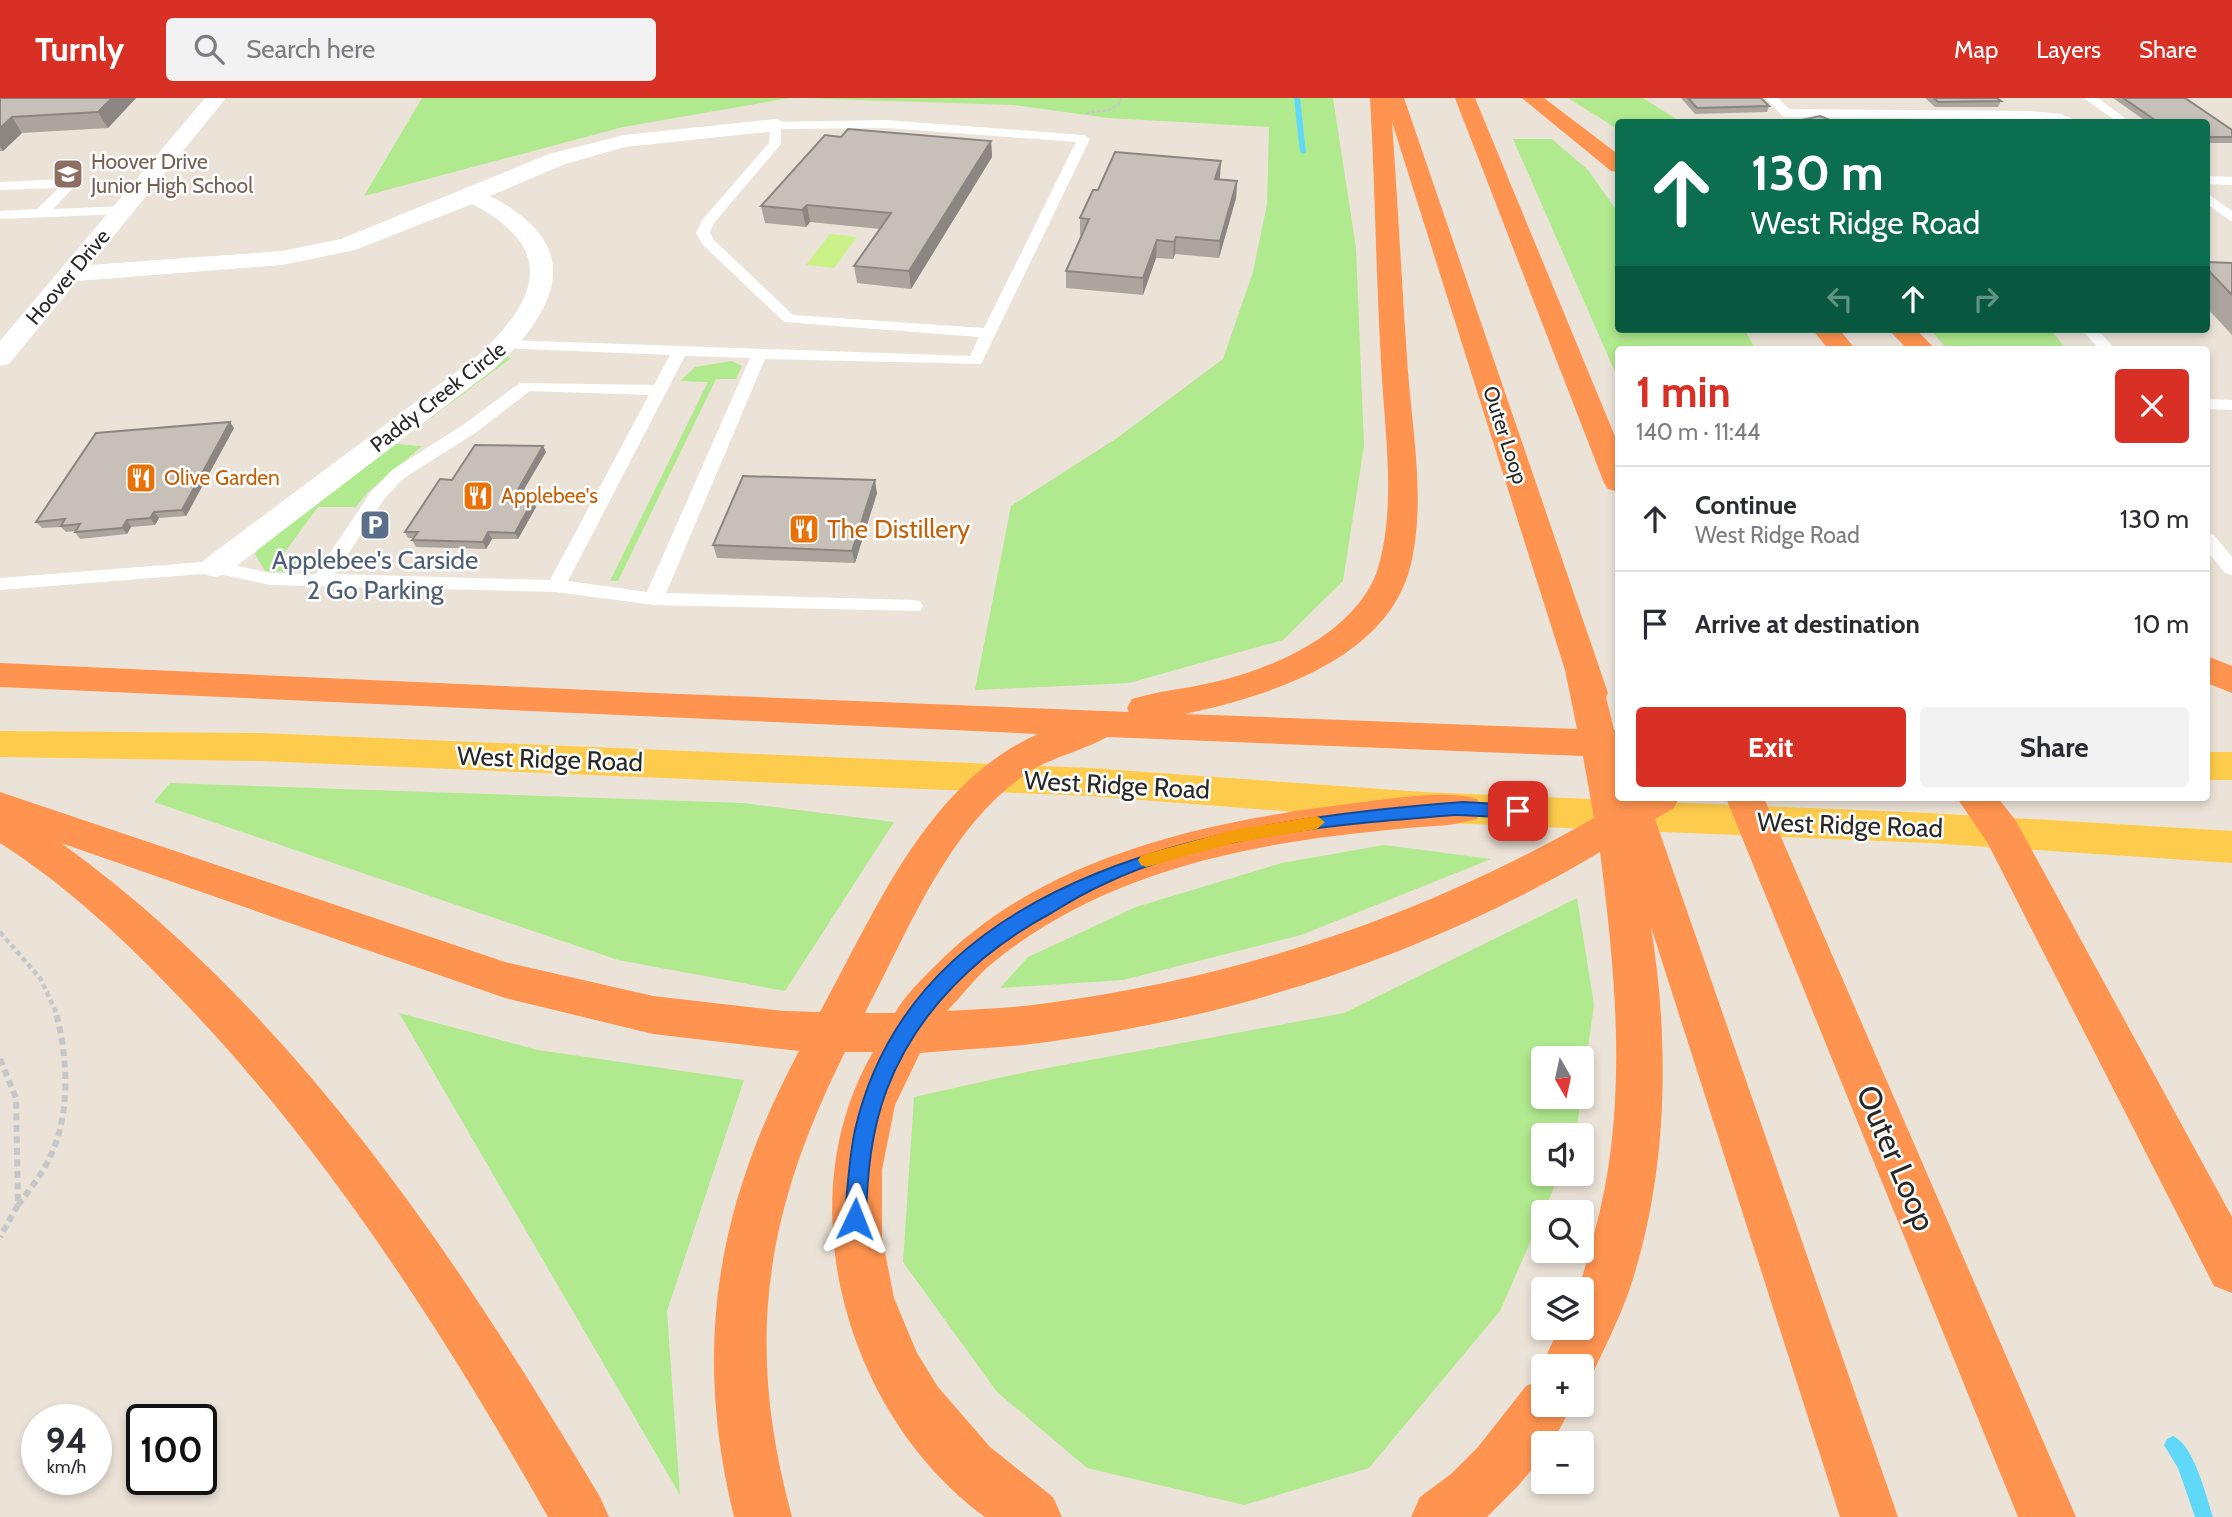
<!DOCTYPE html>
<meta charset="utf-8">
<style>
body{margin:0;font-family:Cabin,sans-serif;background:#f2f2f3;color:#2b2b33;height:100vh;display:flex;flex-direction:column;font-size:26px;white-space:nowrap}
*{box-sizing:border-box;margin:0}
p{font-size:23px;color:#7c7c81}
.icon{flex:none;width:38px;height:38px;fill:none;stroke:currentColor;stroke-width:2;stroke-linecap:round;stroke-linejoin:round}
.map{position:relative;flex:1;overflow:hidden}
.drawer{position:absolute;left:1615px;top:248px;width:595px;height:455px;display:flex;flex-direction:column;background:#fff;border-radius:7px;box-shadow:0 4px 10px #0003}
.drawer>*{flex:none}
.banner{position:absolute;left:1615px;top:21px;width:595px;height:214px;border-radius:7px;box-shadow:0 4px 10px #0003;background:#0b6e4f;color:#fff;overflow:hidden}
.needle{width:46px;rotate:171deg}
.tools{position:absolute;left:1531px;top:948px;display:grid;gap:14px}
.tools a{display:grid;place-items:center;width:63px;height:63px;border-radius:7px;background:#fff;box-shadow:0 4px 10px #0003;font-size:35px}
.speed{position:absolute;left:21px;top:1306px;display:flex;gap:14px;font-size:35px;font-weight:700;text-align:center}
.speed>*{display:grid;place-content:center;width:91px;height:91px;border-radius:50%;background:#fff;box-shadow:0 4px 10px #0003;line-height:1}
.speed small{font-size:18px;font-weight:400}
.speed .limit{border:4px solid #111;border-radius:10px;background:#fff;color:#111}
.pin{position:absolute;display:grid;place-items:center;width:60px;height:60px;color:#fff;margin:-30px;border-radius:14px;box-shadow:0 4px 10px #0006}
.me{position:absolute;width:77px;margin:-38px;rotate:2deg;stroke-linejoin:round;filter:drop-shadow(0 0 5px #0008)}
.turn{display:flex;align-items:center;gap:24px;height:147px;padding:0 21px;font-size:32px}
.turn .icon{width:91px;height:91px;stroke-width:2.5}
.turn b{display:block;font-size:49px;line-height:60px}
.lanes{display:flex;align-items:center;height:66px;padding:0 21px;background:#0003;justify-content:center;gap:35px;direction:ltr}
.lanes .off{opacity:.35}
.round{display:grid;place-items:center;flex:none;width:74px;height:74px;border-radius:7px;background:#f2f2f3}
.headline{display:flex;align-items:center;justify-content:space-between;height:119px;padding:0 21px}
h1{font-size:42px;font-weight:800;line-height:52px;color:#d93025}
.button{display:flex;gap:14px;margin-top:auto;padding:14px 21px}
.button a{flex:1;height:80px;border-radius:7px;background:#d93025;color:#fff;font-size:28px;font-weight:800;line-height:80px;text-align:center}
.button a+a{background:#f2f2f3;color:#2b2b33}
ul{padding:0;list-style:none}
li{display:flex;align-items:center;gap:21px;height:105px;padding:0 21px;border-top:2px solid #e1e1e2}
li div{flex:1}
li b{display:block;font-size:26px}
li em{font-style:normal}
header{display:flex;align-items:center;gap:42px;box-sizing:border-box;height:98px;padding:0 35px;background:#d93025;color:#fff}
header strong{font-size:33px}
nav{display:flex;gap:38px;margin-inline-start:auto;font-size:24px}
.search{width:490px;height:63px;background:#f2f2f3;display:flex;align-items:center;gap:18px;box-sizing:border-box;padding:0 24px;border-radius:7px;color:#7c7c81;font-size:26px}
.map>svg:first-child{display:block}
.green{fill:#b1e98e}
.pitch{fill:#caf289}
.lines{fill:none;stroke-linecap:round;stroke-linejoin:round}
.stream{fill:#5fd8fa;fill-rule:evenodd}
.path-far2{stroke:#c7c7c7;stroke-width:2.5;stroke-dasharray:3.5 2;stroke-linecap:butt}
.path-far1{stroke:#c7c7c7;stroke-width:4.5;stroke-dasharray:5 3.5;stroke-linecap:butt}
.path{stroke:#c7c7c7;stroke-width:6;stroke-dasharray:7 4.5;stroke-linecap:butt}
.lane{fill:#fff;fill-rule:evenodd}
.street{fill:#fff;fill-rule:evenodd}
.primary{fill:#fecc4c;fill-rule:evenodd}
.highway{fill:#ff9450;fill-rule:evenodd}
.wall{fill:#aba59e}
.shaded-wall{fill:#8b8681}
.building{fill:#c7c0b8;stroke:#8b8681;stroke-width:2}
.route{fill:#1a73e8;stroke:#114b97;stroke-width:2}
.slow{fill:#f59e0b}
.labels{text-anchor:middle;stroke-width:5;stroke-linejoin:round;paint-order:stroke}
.far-education-label{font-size:21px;fill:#785e54;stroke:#fff;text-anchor:start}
.far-street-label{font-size:21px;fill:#282828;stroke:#fff}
.far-food-label{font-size:21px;fill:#c56008;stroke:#fff;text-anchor:start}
.food-label{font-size:26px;fill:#c56008;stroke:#fff;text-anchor:start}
.service-label{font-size:26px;fill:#4e5e75;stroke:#fff}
.street-label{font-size:26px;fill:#282828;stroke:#fff}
.near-street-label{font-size:32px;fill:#282828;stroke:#fff}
</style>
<header>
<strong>Turnly</strong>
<div class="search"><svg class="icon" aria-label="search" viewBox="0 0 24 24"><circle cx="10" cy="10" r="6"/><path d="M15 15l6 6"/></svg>Search here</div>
<nav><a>Map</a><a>Layers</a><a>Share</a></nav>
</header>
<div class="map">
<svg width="2232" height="1419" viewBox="0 0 2232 1419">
<rect width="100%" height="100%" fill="#ece3d8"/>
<g class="green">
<polygon points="422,0 790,0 623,29 364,98"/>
<polygon points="797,0 1333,0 1356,150 1364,348 1343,483 1283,542 1129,585 975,592 1011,408 1117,340 1223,261 1253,174 1267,106 1269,29 1108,20 1014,7"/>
<polygon points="1568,0 1643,0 1681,24 1619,24 1619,32"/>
<polygon points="1513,41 1552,41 1588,72 1619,116 1619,231 1744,231 1756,252 1619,252 1619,283"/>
<polygon points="1930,231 2050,231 2067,252 1948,252"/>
<polygon points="505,259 511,260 396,346 422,348 368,394 356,409 318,409 280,461 300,461 291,474 265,473 255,456 263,443"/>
<polygon points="732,263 742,268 736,281 716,281 618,483 610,483 708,284 680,283 695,269"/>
<polygon points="170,685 743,705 894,724 785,893 618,862 154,704"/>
<polygon points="1384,747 1491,761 1301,837 1123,882 1000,890 1028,859 1136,809 1282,765"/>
<polygon points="1577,800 1594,907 1582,992 1582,961 1544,961 1544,999 1581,999 1576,1038 1544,1038 1544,1076 1560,1076 1500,1213 1369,1370 1244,1407 1087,1370 997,1294 903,1164 914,999 1026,974 1344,915"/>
<polygon points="399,915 538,952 744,982 667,1213 680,1397"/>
</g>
<polygon class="pitch" points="830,136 857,139 834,170 806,167"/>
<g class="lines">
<g class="stream">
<polygon points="1294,0 1300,0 1306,54 1303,56 1300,54"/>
<path d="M2173,1338c21,9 33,60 40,81h-18l-17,-49 -14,-23 3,-6z"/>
</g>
<polyline class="path-far2" points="1086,15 1109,12 1119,6 1121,0"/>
<polyline class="path-far1" points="0,834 40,880 56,914"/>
<g class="path">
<polyline points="0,961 16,1000 18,1107 0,1139"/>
<path d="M18,1107c12,-16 25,-32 33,-50 20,-43 17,-101 4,-145"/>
</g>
<g class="lane">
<polygon points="1766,0 1778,0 1789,11 2028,13 2061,16 2079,24 2028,21 1786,19 1782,18"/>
<polygon points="2084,0 2098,0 2130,24 2117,24"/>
<path d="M886,22l198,15 6,4 -109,225 -216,-5 -99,234 247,7 7,1 3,5 -3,5 -266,-6 -98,-13 -286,-7 -55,-12 -215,17v-12l215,-17 55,12 46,1 55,-82 21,-22 71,-45 57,-42 134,2 16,-30 -168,-7 -3,-3 8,-5 463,16 9,-19 -195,-15 -81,-77 -7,-12 7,-14 66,-76 2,-21zM886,30l190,14 -92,186 -191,-13 -79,-75 -4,-7 4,-10 67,-79v-15zM685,258l65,2 -103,234 -79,-11zM530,293l119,4 -99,185 -215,-6 49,-75 20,-21 71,-45z"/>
<polygon points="2207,78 2232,79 2232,87 2207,86"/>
<polygon points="62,81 73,90 53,111 123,108 130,112 123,116 0,121 0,113 37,111 59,90 0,92 0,84"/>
<polygon points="2207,95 2232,113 2232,124 2207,106"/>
<polygon points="2081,231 2097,231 2116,252 2100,252"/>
<polygon points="2207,301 2232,302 2232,312 2207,311"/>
<polygon points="2207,435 2214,437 2232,459 2232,477 2225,475 2207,453"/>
</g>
<path class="street" d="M205,0h21l-136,167 192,-14 59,-12 208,-85 75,-19 151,-16 7,2 3,4 -3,4 -7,2 -150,16 -60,17 -75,32c96,49 70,111 4,173l-268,205 -11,3 -11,-3 -5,-7 5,-7 272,-203c62,-56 83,-108 -4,-153l-117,46 -73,15 -205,16 -68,83 -9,2v-25z"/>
<g class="primary">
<polygon points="0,633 261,635 1090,670 1423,694 1929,715 2232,733 2232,765 1929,745 1423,724 1090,698 261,663 0,659"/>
<rect x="2207" y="654" width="25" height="28"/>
</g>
<g class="highway">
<path d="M1370,0h34l204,595 -2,4 8,33h5v68h60l-5,10 -19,11 243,698h-58l-189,-590c19,117 17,247 -21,361 -11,33 -29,66 -43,98l-5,2v-21h-38v5l-3,-5 18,-39h23v-38h-5c8,-18 12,-38 17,-56 35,-124 22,-256 6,-382 -167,100 -361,165 -553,190 -42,6 -85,7 -127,11l-25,52 -13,65v67l12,61 23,55 21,34 52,60 63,50 9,20h-77c-138,-101 -200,-314 -112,-465h-28c-80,160 -101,290 -53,465h-58c-42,-171 -17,-312 65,-466l-146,-17 -148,-36 -444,-155c233,168 394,411 539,654l9,20h-61c-105,-185 -219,-364 -367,-518 -55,-58 -114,-113 -181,-156v-51l505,170 148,34 131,15 36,1c56,-101 106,-228 218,-278l-1038,-47v-24l655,30 474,19 -2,-4 5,-9c26,-8 52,-10 78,-16 41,-9 82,-25 116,-49 22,-16 44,-39 52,-66 19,-64 6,-140 3,-206 -5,-88 -6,-176 -11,-264zM1392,24l173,548 12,59 -392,-15c82,-18 200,-53 225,-146 16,-63 3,-133 -2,-196 -6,-83 -10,-167 -16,-250zM1107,639l476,19 11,62c-169,97 -352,159 -546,185 -33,5 -67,6 -101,8 16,-16 30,-36 48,-50 96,-78 219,-110 339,-125 25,-3 50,-6 74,-8 23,-2 47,-2 69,-9l5,-10 -5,-10c-30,-10 -89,0 -122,4 -147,18 -311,52 -419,162 -15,15 -30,29 -41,48h-30c44,-83 83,-187 164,-241 25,-16 54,-21 78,-35z"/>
<polygon points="1455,0 1475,0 1619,348 1619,394 1608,391 1604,385"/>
<polygon points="1522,0 1544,0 1619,57 1619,74 1611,73"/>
<polygon points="1812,231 1839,231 1856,252 1829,252"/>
<polygon points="1888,231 1916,231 1936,252 1908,252"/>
<polygon points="2207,558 2232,568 2232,595 2207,585"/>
<polygon points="1726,700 1764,700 2076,1419 2018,1419"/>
<polygon points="1957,700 1998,700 2016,723 2232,1119 2232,1195 2214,1188 1987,744"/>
<polygon points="1544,1280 1544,1307 1572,1307 1554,1342 1551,1346 1544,1346 1544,1357 1518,1388 1487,1419 1411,1419 1420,1399 1451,1376 1478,1349 1526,1288"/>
</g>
</g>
<g class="wall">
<polygon points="0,0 136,0 108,30 22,35 3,53 0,53"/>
<polygon points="1681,0 1761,0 1769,8 1767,14 1695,16"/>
<polygon points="1925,0 1997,0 2001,3 1998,9 1935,9"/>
<polygon points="2113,0 2185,0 2232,39 2232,45 2207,45 2207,24 2147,24"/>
<polygon points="841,39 991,43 992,59 911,191 857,185 854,168 880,131 810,124 806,129 765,125 761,108"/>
<polygon points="1221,63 1219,82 1237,83 1236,100 1219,160 1175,156 1173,161 1156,160 1143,197 1066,190 1066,173 1081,137 1080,137 1080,120 1098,92"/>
<polygon points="2207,164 2232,165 2232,237 2207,210"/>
<polygon points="234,330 186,418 159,420 155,427 131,429 127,436 80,441 75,434 76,433 66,434 61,429 42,430 36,424"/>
<polygon points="546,354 518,402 536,409 518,441 492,441 486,451 416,449 412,442 414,440 408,440 405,434 452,382"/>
<polygon points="877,395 855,465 717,460 713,447"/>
</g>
<g class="shaded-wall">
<polygon points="112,0 136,0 108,30 98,14"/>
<polygon points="12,19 22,35 3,53 0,48 0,30"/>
<polygon points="991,43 992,59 911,191 909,173"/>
<polygon points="1221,63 1220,79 1214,98 1215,81"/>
<polygon points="1237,83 1236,100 1219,160 1220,143"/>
<polygon points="807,107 810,124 806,129 802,112"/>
<polygon points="1176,139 1175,156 1173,161 1174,144"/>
<polygon points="1157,142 1156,160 1143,197 1143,180"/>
<polygon points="230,324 234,330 186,418 182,412"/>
<polygon points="543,348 546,354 514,408 512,402"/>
<polygon points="875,382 877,395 855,465 852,453"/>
<polygon points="533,402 536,409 518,441 515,435"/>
<polygon points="154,414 159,420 155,427 150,420"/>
<polygon points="127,422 131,429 127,436 122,430"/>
<polygon points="488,434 492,441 486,451 483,444"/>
</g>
<g class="building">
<polygon points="0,0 112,0 98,14 12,19 0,30"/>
<polygon points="1688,0 1761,0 1769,8 1697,10"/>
<polygon points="1934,0 1997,0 2001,3 1938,4"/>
<polygon points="2123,0 2185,0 2232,32 2232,39 2207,39 2207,24 2158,24"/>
<polygon points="1820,18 1835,24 1792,24"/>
<polygon points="848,31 991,43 909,173 854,168 891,115 807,107 802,112 761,108 825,37 841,39"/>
<polygon points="1115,54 1221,63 1215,81 1237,83 1220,143 1176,139 1174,144 1157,142 1143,180 1066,173 1089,121 1080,120 1093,92 1098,92"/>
<polygon points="2207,164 2232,165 2232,197 2207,171"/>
<polygon points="230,324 182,412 154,414 150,420 127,422 122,430 75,434 80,426 61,428 65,421 36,424 96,335"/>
<polygon points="475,347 543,348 512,402 533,402 515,435 488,434 483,444 412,442 418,434 405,434 440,381 452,382"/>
<polygon points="743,378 875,382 852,453 713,447"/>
</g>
<path class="route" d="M1463,704l55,3 8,6c-7,11 -56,3 -71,4 -114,9 -246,19 -351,69 -18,8 -35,18 -51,28 -73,39 -136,98 -166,177 -16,42 -20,86 -21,130l-3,7 -8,3 -7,-3 -3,-7c2,-30 4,-60 10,-89 61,-265 383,-311 608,-328z"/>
<polygon class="slow" points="1317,718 1325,724 1317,731 1234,745 1146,769 1141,767 1138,762 1141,758 1146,756 1234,732"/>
<defs>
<g id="school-square" transform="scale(1.575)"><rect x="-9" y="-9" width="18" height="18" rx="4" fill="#8d6e63" stroke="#fff"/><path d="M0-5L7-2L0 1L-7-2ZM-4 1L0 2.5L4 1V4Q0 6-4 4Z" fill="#fff"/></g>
<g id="restaurant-square" transform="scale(1.575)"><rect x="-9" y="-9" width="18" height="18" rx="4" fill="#e8710a" stroke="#fff"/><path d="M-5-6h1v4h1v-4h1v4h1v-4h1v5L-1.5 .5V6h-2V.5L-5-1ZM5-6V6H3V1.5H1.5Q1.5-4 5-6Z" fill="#fff"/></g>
<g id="parking-square" transform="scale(1.575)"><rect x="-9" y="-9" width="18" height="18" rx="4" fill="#5c6f8a" stroke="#fff"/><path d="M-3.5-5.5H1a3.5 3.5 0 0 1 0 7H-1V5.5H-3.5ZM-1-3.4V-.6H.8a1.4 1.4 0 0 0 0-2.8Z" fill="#fff"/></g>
</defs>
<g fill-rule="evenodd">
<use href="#school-square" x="68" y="76"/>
<use href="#restaurant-square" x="141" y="380"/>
<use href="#restaurant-square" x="478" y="398"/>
<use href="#parking-square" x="375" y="427"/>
<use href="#restaurant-square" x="804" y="431"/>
</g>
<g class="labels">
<g class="far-education-label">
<text x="91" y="71">Hoover Drive<tspan x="91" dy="24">Junior High School</tspan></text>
</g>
<g class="far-street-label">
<text transform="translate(68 179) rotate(-50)" y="7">Hoover Drive</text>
<text transform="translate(438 299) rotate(-38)" y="7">Paddy Creek Circle</text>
<text transform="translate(1505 337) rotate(72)" y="7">Outer Loop</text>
</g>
<g class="far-food-label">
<text x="164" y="387">Olive Garden</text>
<text x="501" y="405">Applebee's</text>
</g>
<g class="food-label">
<text x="827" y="440">The Distillery</text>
</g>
<g class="service-label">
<text x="375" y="471">Applebee's Carside<tspan x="375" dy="30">2 Go Parking</tspan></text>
</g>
<g class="street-label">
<text transform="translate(550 661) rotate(2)" y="9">West Ridge Road</text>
<text transform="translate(1117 687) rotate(3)" y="9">West Ridge Road</text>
<text transform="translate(1850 727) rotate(2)" y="9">West Ridge Road</text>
</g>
<g class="near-street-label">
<text transform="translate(1896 1060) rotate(67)" y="11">Outer Loop</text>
</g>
</g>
</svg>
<div class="tools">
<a><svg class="needle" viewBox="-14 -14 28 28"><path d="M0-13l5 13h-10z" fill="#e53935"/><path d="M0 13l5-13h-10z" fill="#7c7c81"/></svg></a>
<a><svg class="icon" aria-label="sound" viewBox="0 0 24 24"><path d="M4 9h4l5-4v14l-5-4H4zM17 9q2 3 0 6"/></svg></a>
<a><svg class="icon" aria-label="search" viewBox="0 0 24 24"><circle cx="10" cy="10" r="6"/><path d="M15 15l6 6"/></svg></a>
<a><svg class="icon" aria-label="layers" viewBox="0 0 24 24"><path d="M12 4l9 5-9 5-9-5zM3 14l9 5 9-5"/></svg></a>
<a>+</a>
<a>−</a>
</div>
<div class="speed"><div>94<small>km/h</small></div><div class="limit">100</div></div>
<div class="pin" style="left:1518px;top:713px;background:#d93025"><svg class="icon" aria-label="arrive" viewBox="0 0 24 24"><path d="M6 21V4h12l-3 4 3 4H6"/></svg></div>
<svg class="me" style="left:855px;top:1121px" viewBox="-20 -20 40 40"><path d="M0-17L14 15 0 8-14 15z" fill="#1a73e8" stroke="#fff" stroke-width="4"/></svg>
<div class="banner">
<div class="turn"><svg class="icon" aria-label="ahead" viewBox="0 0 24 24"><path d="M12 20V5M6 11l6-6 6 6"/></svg><div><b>130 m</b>West Ridge Road</div></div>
<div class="lanes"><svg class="icon off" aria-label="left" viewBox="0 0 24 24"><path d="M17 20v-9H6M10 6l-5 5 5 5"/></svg><svg class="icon" aria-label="ahead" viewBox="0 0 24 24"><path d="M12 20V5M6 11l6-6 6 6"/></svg><svg class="icon off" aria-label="right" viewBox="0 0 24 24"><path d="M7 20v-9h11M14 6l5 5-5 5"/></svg></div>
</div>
<section class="drawer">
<div class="headline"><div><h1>1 min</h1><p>140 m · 11:44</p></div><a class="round" style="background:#d93025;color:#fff"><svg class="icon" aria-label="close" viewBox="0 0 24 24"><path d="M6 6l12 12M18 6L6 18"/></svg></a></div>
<ul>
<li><svg class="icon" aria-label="ahead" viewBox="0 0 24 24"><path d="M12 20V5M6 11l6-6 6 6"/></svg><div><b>Continue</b><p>West Ridge Road</p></div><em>130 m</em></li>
<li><svg class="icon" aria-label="arrive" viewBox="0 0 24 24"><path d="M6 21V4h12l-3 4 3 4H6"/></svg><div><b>Arrive at destination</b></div><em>10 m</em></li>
</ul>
<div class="button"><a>Exit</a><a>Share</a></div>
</section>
</div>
